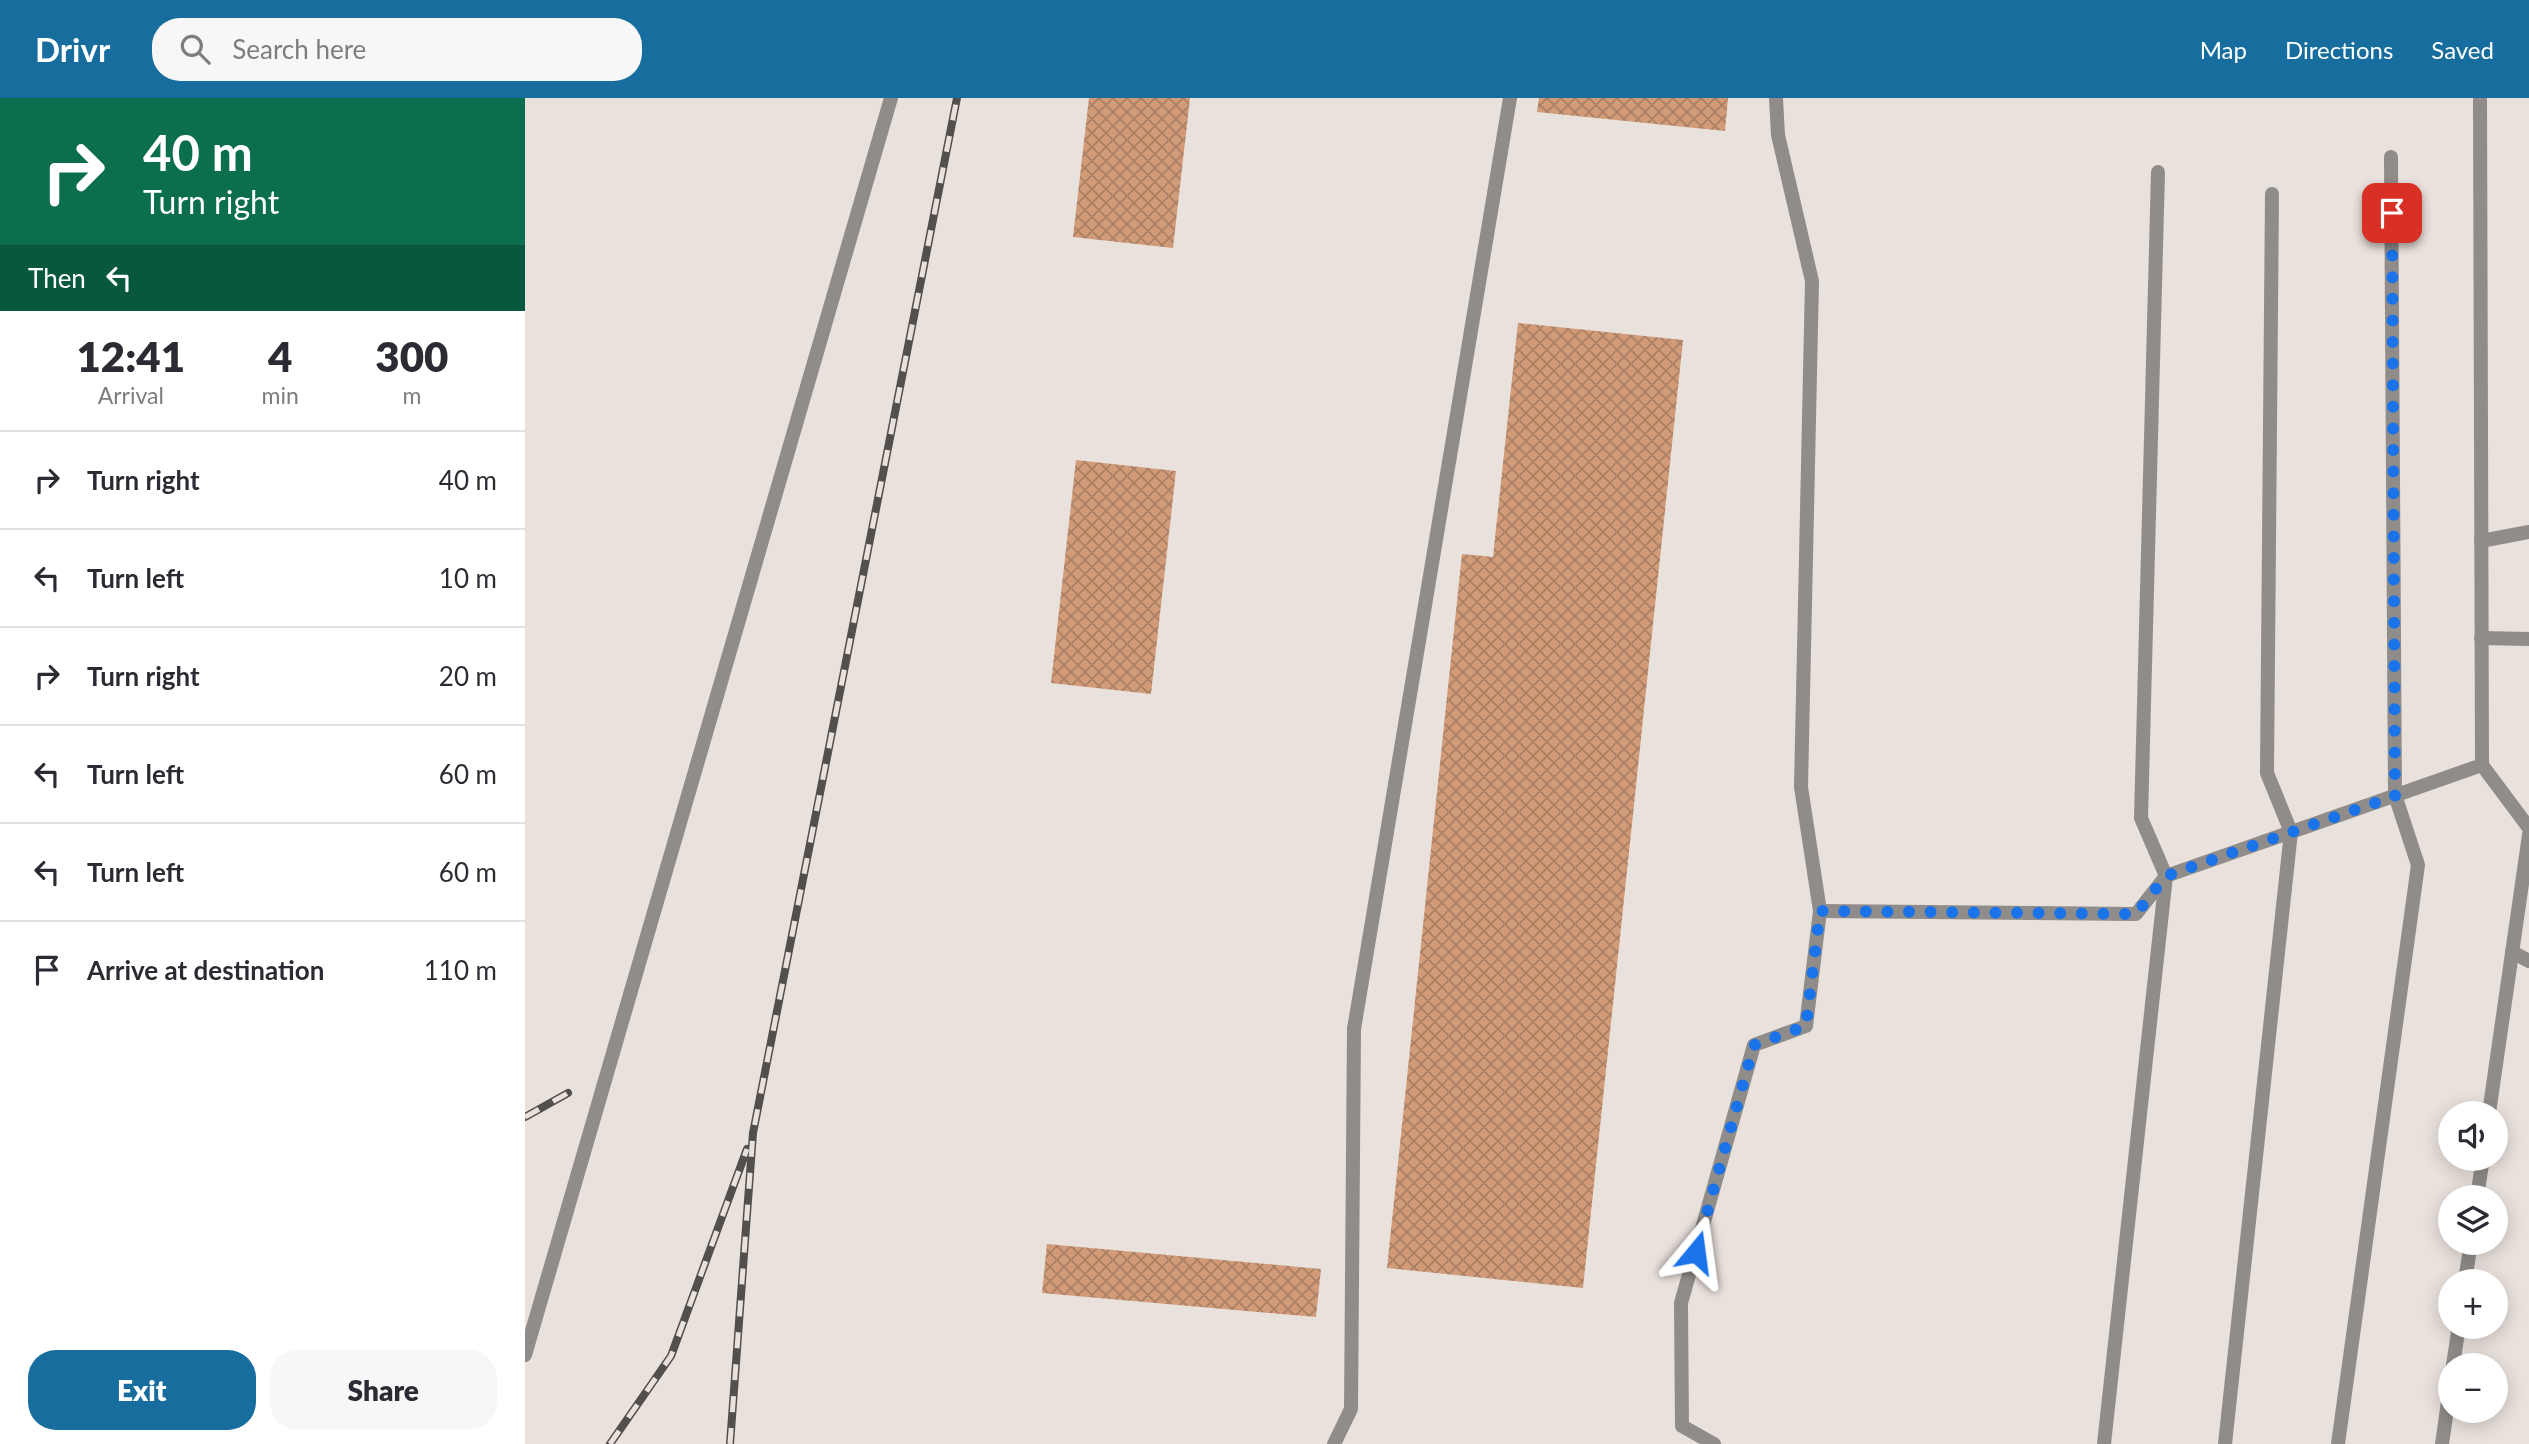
<!DOCTYPE html>
<meta charset="utf-8">
<style>
body{margin:0;font-family:Lato,sans-serif;background:#f7f7f7;color:#2b2b33;height:100vh;display:flex;flex-direction:column;font-size:26px;white-space:nowrap}
*{box-sizing:border-box;margin:0}
p{font-size:23px;color:#7c7c81}
.icon{flex:none;width:38px;height:38px;fill:none;stroke:currentColor;stroke-width:2;stroke-linecap:round;stroke-linejoin:round}
.map{position:relative;flex:1;overflow:hidden}
.sheet{display:flex;flex-direction:column;background:#fff;width:525px}
.sheet>*{flex:none}
.guide{background:#0b6e4f;color:#fff;overflow:hidden}
.controls{position:absolute;left:1913px;top:1003px;display:grid;gap:14px}
.controls a{display:grid;place-items:center;width:70px;height:70px;border-radius:50%;background:#fff;box-shadow:0 4px 18px #0003;font-size:35px}
.pin{position:absolute;display:grid;place-items:center;width:60px;height:60px;color:#fff;margin:-30px;border-radius:14px;box-shadow:0 4px 10px #0006}
.me{position:absolute;width:77px;margin:-38px;rotate:16deg;stroke-linejoin:round;filter:drop-shadow(0 0 5px #0008)}
.turn{display:flex;align-items:center;gap:24px;height:147px;padding:0 28px;font-size:32px}
.turn .icon{width:91px;height:91px;stroke-width:2.5}
.turn b{display:block;font-size:49px;line-height:60px}
.then{display:flex;align-items:center;height:66px;padding:0 28px;background:#0003;gap:14px;font-size:26px}
.eta{display:flex;justify-content:space-evenly;align-items:center;height:119px;text-align:center}
.eta b{font-size:42px;font-weight:800;line-height:49px}
.action{display:flex;gap:14px;margin-top:auto;padding:14px 28px}
.action a{flex:1;height:80px;border-radius:28px;background:#176d9d;color:#fff;font-size:28px;font-weight:800;line-height:80px;text-align:center}
.action a+a{background:#f7f7f7;color:#2b2b33}
ul{padding:0;list-style:none}
li{display:flex;align-items:center;gap:21px;height:98px;padding:0 28px;border-top:2px solid #e1e1e2}
li div{flex:1}
li b{display:block;font-size:26px}
li em{font-style:normal}
header{display:flex;align-items:center;gap:42px;box-sizing:border-box;height:98px;padding:0 35px;background:#176d9d;color:#fff}
header strong{font-size:33px}
nav{display:flex;gap:38px;margin-inline-start:auto;font-size:24px}
.search{width:490px;height:63px;background:#f7f7f7;display:flex;align-items:center;gap:18px;box-sizing:border-box;padding:0 24px;border-radius:28px;color:#7c7c81;font-size:26px}
main{display:flex;flex:1;min-height:0}
.map>svg:first-child{display:block}
.building{fill:url(#building-cross-hatch)}
.lines{fill:none;stroke-linecap:round;stroke-linejoin:round}
.service{stroke:#908c8a;stroke-width:14}
.minor{stroke:#908c8a;stroke-width:14}
.rail-casing{stroke:#524f4c;stroke-width:8}
.rail{stroke:#e9e1dc;stroke-width:5;stroke-dasharray:16;stroke-linecap:butt}
.route{stroke:#1a73e8;stroke-width:12;stroke-dasharray:0 21.6}
</style>
<header>
<strong>Drivr</strong>
<div class="search"><svg class="icon" aria-label="search" viewBox="0 0 24 24"><circle cx="10" cy="10" r="6"/><path d="M15 15l6 6"/></svg>Search here</div>
<nav><a>Map</a><a>Directions</a><a>Saved</a></nav>
</header>
<main>
<section class="sheet">
<div class="guide">
<div class="turn"><svg class="icon" aria-label="right" viewBox="0 0 24 24"><path d="M7 20v-9h11M14 6l5 5-5 5"/></svg><div><b>40 m</b>Turn right</div></div>
<div class="then">Then<svg class="icon" aria-label="left" viewBox="0 0 24 24"><path d="M17 20v-9H6M10 6l-5 5 5 5"/></svg></div>
</div>
<div class="eta">
<div><b>12:41</b><p>Arrival</p></div>
<div><b>4</b><p>min</p></div>
<div><b>300</b><p>m</p></div>
</div>
<ul>
<li><svg class="icon" aria-label="right" viewBox="0 0 24 24"><path d="M7 20v-9h11M14 6l5 5-5 5"/></svg><div><b>Turn right</b></div><em>40 m</em></li>
<li><svg class="icon" aria-label="left" viewBox="0 0 24 24"><path d="M17 20v-9H6M10 6l-5 5 5 5"/></svg><div><b>Turn left</b></div><em>10 m</em></li>
<li><svg class="icon" aria-label="right" viewBox="0 0 24 24"><path d="M7 20v-9h11M14 6l5 5-5 5"/></svg><div><b>Turn right</b></div><em>20 m</em></li>
<li><svg class="icon" aria-label="left" viewBox="0 0 24 24"><path d="M17 20v-9H6M10 6l-5 5 5 5"/></svg><div><b>Turn left</b></div><em>60 m</em></li>
<li><svg class="icon" aria-label="left" viewBox="0 0 24 24"><path d="M17 20v-9H6M10 6l-5 5 5 5"/></svg><div><b>Turn left</b></div><em>60 m</em></li>
<li><svg class="icon" aria-label="arrive" viewBox="0 0 24 24"><path d="M6 21V4h12l-3 4 3 4H6"/></svg><div><b>Arrive at destination</b></div><em>110 m</em></li>
</ul>
<div class="action"><a>Exit</a><a>Share</a></div>
</section>
<div class="map">
<svg width="2004" height="1346" viewBox="0 0 2004 1346">
<defs>
<pattern id="building-cross-hatch" width="8" height="8" patternUnits="userSpaceOnUse" patternTransform="scale(1.75)"><rect width="8" height="8" fill="#d29b78"/><path d="M0 0l8 8M0 8l8-8" fill="none" stroke="#ab7f63"/></pattern>
</defs>
<rect width="100%" height="100%" fill="#e9e1dc"/>
<g class="building">
<polygon points="564,0 665,0 648,150 548,139"/>
<polygon points="1014,0 1203,0 1200,33 1012,14"/>
<polygon points="993,225 1158,242 1058,1190 862,1170 937,456 968,459"/>
<polygon points="551,362 651,373 626,596 526,585"/>
<polygon points="522,1146 796,1171 791,1219 517,1195"/>
</g>
<g class="lines">
<g class="service">
<polyline points="1956,443 2004,434"/>
<polyline points="1956,540 2004,541"/>
<polyline points="1957,667 2004,730"/>
<polyline points="1295,813 1611,816 1641,778 1957,667 1955,0"/>
<polyline points="1987,854 2004,863"/>
<polyline points="829,931 985,0"/>
<polyline points="1964,1015 2004,737"/>
<polyline points="1952,1099 1958,1060"/>
<polyline points="1940,1183 1946,1144"/>
<polyline points="0,1257 366,0"/>
<polyline points="1928,1267 1934,1228"/>
<polyline points="1189,1346 1157,1328 1156,1205 1229,947 1281,928 1295,813 1276,689 1287,183 1253,37 1251,0"/>
<polyline points="1579,1346 1641,778 1616,720 1633,74"/>
<polyline points="1700,1346 1766,734 1742,675 1747,96"/>
<polyline points="1813,1346 1893,767 1870,697 1866,59"/>
<polyline points="1917,1346 1925,1290"/>
</g>
<polyline class="minor" points="809,1346 826,1311 829,931"/>
<g class="rail-casing">
<g id="rail">
<polyline points="0,1019 43,995"/>
<polyline points="85,1346 146,1258 222,1051"/>
<polyline points="205,1346 228,1035 432,0"/>
</g>
</g>
<use href="#rail" class="rail"/>
</g>
<g class="lines">
<polyline class="route" points="1171,1154 1229,947 1281,928 1295,813 1611,816 1641,778 1870,698 1867,115"/>
</g>
</svg>
<div class="controls">
<a><svg class="icon" aria-label="sound" viewBox="0 0 24 24"><path d="M4 9h4l5-4v14l-5-4H4zM17 9q2 3 0 6"/></svg></a>
<a><svg class="icon" aria-label="layers" viewBox="0 0 24 24"><path d="M12 4l9 5-9 5-9-5zM3 14l9 5 9-5"/></svg></a>
<a>+</a>
<a>−</a>
</div>
<div class="pin" style="left:1867px;top:115px;background:#d93025"><svg class="icon" aria-label="arrive" viewBox="0 0 24 24"><path d="M6 21V4h12l-3 4 3 4H6"/></svg></div>
<svg class="me" style="left:1171px;top:1154px" viewBox="-20 -20 40 40"><path d="M0-17L14 15 0 8-14 15z" fill="#1a73e8" stroke="#fff" stroke-width="4"/></svg>
</div>
</main>
